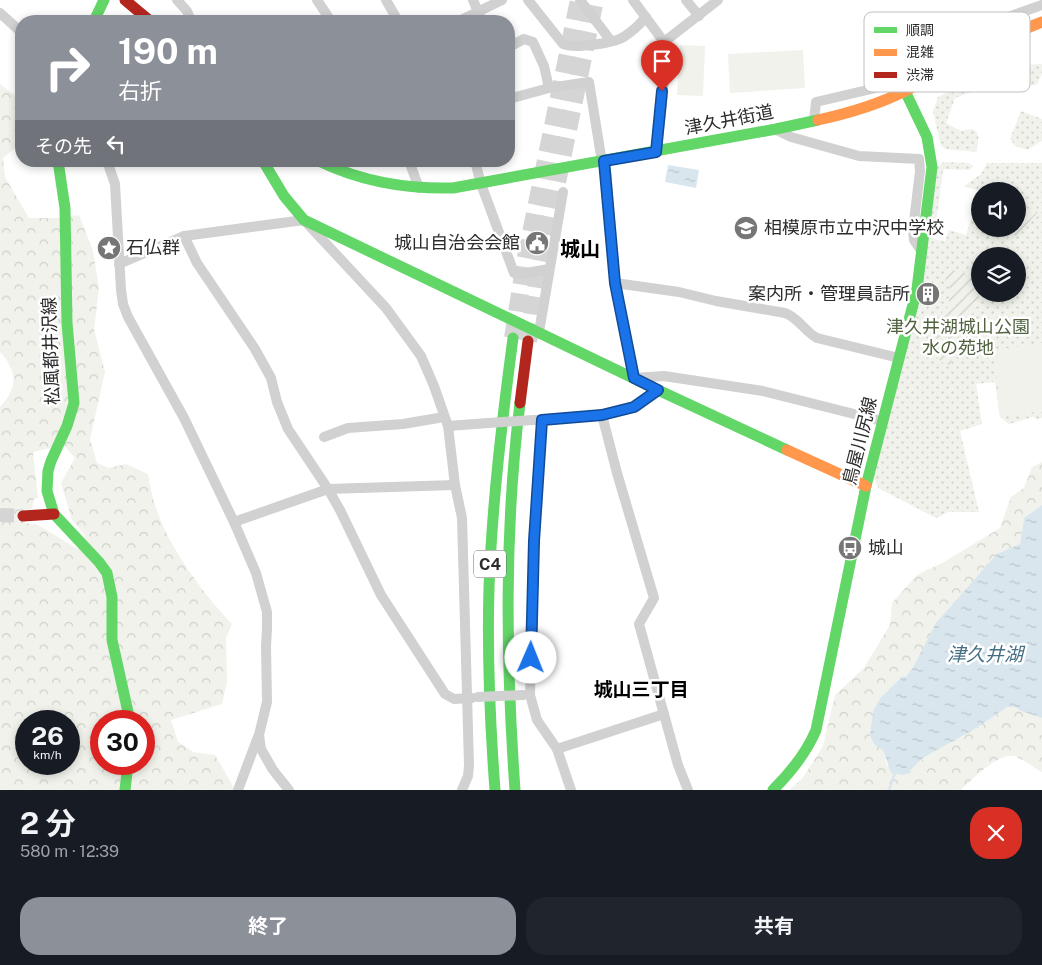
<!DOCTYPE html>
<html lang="ja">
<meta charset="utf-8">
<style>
body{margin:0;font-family:"Public Sans","Noto Sans JP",sans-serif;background:#20242c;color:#f1f3f6;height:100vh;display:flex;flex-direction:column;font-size:19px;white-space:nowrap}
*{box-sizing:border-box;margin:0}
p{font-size:16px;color:#9ea1a6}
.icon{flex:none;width:28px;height:28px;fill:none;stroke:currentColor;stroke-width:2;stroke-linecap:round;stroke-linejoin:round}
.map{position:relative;height:790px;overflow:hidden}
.sheet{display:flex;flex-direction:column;background:#171b24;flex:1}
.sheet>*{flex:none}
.banner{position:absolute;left:15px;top:15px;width:500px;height:152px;border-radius:20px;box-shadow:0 2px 8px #0003;background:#8c9099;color:#fff;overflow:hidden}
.controls{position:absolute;left:971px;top:182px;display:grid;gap:10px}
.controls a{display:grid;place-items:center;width:55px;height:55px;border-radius:50%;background:#171b24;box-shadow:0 2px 8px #0003;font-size:25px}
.speed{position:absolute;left:15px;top:710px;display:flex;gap:10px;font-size:25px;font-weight:700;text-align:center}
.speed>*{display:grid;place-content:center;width:65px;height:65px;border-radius:50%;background:#171b24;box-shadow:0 2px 8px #0003;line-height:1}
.speed small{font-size:12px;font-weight:400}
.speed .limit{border:8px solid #d22;background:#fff;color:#111}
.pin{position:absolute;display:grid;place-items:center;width:42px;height:42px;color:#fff;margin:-51px -21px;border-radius:50% 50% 50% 0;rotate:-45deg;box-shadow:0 0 5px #0007}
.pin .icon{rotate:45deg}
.me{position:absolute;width:55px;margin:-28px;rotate:1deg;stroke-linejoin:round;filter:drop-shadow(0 0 4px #0008)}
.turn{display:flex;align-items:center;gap:18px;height:105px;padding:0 20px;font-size:22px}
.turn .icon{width:65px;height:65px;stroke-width:2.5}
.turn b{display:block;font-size:35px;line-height:42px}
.then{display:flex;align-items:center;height:48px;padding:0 20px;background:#0003;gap:10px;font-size:19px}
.round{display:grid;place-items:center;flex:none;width:52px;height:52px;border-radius:20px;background:#20242c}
.head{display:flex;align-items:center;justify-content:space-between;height:85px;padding:0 20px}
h1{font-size:30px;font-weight:700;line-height:38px}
.cta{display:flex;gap:10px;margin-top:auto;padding:10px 20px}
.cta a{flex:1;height:58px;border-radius:20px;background:#8c9099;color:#fff;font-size:20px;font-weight:700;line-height:58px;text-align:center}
.cta a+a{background:#20242c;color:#f1f3f6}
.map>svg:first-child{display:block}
.grass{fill:url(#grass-dots);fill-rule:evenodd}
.forest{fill:url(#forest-crowns);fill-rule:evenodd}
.garden{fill:url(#garden-furrows)}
.pitch{fill:#f0f2eb}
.water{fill:url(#water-ripples)}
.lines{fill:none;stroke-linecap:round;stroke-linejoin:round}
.stream{stroke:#d9e6ee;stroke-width:2.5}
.secondary-tunnel{stroke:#d5d5d5;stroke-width:14;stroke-dasharray:14 7;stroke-linecap:butt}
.highway-tunnel{stroke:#d5d5d5;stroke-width:18;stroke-dasharray:18 9;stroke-linecap:butt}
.street{stroke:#d1d1d1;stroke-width:10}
.fast{stroke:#63d668;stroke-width:11}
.slow{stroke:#ff974d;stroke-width:11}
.jam{stroke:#b3261e;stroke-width:11}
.street-bridge{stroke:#d1d1d1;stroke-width:10}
.route-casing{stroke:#114b97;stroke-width:12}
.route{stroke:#1a73e8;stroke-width:9}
.labels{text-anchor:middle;stroke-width:5;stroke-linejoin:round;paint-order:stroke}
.shield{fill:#fff;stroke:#6b6b6b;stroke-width:1}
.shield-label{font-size:16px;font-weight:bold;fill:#2c2c2c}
.street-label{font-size:18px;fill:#2c2c2c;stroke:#fff}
.poi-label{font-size:18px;fill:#2c2c2c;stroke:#fff;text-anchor:start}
.park-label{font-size:18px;fill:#52623f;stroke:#fff}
.water-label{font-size:19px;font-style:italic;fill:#456f84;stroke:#fff}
.neighbourhood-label{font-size:19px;font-weight:bold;fill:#000;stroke:#fff}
.quarter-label{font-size:20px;font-weight:bold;fill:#000;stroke:#fff}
.key{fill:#fff;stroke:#c0c0c0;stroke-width:1}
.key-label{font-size:14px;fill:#2c2c2c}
</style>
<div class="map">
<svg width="1042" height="790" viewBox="0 0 1042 790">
<defs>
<pattern id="grass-dots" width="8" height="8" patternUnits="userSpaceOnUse" patternTransform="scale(1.25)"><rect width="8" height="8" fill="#f0f2eb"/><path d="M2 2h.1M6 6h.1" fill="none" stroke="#ced0ca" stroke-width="1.8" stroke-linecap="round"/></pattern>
<pattern id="forest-crowns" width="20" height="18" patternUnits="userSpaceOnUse" patternTransform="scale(1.25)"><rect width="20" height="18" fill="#f0f2eb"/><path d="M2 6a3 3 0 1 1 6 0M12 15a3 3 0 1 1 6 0" fill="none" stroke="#ced0ca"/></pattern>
<pattern id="garden-furrows" width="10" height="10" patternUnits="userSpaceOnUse" patternTransform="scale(1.25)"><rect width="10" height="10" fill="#f0f2eb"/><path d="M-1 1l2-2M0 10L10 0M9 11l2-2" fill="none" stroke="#ced0ca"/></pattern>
<pattern id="water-ripples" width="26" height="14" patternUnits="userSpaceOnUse" patternTransform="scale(1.25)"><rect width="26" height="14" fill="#d9e6ee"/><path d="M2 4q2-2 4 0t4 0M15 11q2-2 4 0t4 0" fill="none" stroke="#bac5cc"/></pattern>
</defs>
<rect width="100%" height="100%" fill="#fff"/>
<g class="grass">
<path d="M985,59l11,2 9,5 37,-2v10l-5,10 -5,2 -39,-11 -4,11 -34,12 -9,25 15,8 10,-2 5,2c6,10 -1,13 1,21l-32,-3 -4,-3 -8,-34 5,-15 42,-21 -4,-12z"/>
<polygon points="1021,111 1042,119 1042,141 1027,150 1015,146 1010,139"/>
<path d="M944,162l25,1 4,3 -1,2 -3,2 -24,-1 -2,2 -9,68 11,2 4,-11 17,5 14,-44v38h38v-38h-38l-16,-5 17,-12 6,-11h55v255l-5,1 -4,-2 -24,7 -9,-7 -5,-35 -19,2 6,40 -22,7 19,81h-31l-12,6 -58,-30 -5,-13 64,-308zM980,256h38v38h-38z"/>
</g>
<g class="forest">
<path d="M0,84l21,16v43l-18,15 2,19 24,41h27l23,-3 14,36 6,37 -5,41 11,43 -15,67 7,24 12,5 17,-4 22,10c2,11 4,23 8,34 12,38 48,87 76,116l-6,14 1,44 -5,22 -51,16 7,22 15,10 22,3 17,29 2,6h-234v-383c18,-19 18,-36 0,-55zM64,445l11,13 -14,25 11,37 13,15 -7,14 -40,-24 -13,-2 -4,-13 11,-1 2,-10 4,-1 -5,-46zM26,721h43v43h-43zM101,721h43v43h-43z"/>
<path d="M1042,462v43l-18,13 -4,26 -23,10 -91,123 -3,-1 -22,21 -8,14 -3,24 4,9 9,5 4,17 2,-1 13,10 6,-1 6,-8 20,-15 28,-14 45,-30h9l5,4 21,7v54c-9,-5 -18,-12 -27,-16 -15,-5 -44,24 -54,34h-172l13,-11 21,-33 12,-51 29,-27 26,-43 2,-22 25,-28 27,-13 56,-34 11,-31 13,-9 8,-21z"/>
</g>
<g class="garden">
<polygon points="1032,207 1038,212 1016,236 1008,229 1018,229 1018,220"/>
<path d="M945,268l11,3 2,2 1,-2 10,3v2l11,1v13l-8,30c-14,4 -19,32 -21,45l-8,-2 -9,-8 3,-9 -2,-1 5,-22h2l2,-8 -2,-1 1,-4 4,-1c3,-6 3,-20 2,-26l-4,-1 2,-10 -3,-1z"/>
</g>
<g class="pitch">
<polygon points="680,45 705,46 703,96 677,95"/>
<polygon points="803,50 805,88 730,93 728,54"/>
<polygon points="1042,344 1042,411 1000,417 997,395 999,394 993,350"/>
</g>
<g class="water">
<polygon points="668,165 699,170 696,188 665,182"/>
<path d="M1042,505v213l-21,-7 -5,-4h-9c-15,10 -30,21 -46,30 -19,11 -40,18 -53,37l-6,1 -11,-2 -8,-23 -9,-6 -4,-9 3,-24 8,-14 22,-21 3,1 9,-13 21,-41 61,-69 23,-10 4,-26z"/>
</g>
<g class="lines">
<polyline class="stream" points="889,790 895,773"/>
<polyline class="secondary-tunnel" points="0,515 23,516"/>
<g class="highway-tunnel">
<polyline points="513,338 525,262 579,0"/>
<polyline points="528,341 540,264 595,0"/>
</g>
<g class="street">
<polyline points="177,0 187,11 191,21"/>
<polyline points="317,0 331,21"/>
<polyline points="386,0 398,21"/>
<polyline points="473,0 482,21"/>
<path d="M528,0l35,44c11,5 53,-1 62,-8 8,-5 15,-12 21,-19"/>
<polyline points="580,0 611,41"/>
<polyline points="633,0 664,42 665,51 662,106 656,152"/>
<polyline points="686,0 699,16"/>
<polyline points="0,13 21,32"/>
<polyline points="459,21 502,0"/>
<polyline points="664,42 718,0"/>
<polyline points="509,47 524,39 533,42 544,66 549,88 589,82 601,156 606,168 615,283 634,378 664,376 763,391 882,421"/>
<polyline points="509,99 549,88"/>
<polyline points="814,121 816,102 880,87 915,73 991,23 1042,5"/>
<polyline points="777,130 791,137 859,156 919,159 920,171 913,230 914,240 922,252"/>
<polyline points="107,161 115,184 121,290 123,304 128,317 184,418 234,522 256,573 267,612 267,629 266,646 267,702 259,735 261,749 273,770 289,790"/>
<polyline points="409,161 419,188"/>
<polyline points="475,161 481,184 514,273 521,274 549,269"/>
<polyline points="184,236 197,263 255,349 271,378 277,402 288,429 328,489 340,510 381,595 445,694 454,699 472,698"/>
<polyline points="119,264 184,236 304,220 386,308 421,356 434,386 448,426 455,485 462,518 469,765 468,776 462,790"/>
<path d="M615,283l64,9 37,9 69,12c14,5 19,18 32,25l82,20"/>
<polyline points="539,332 563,192"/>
<polyline points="602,415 617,473 654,598 639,624 678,765 688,790"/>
<polyline points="535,420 602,415 635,407 658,390"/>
<polyline points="542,420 534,541 530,695 537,720 557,749 571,790"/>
<polyline points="448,426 488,423"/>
<polyline points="324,437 348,428 403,424 444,417"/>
<polyline points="234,522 328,489 455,485"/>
<polyline points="557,749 664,714"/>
<polyline points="238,790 258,737"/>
</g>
<g class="fast">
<polyline points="94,21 104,0"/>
<polyline points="58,161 65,208 67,323 74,403 67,426 51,461 48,471 47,491 54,514 99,562 107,573 112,597 112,640 130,721"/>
<polyline points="263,161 284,196 304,220 658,390 787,450"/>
<path d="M319,161c43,21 86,28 134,27l323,-59 42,-9"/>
<polyline points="125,790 128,764"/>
<path d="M495,790c-5,-67 -8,-134 -6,-202 3,-84 13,-167 24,-250"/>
<path d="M515,790c-9,-129 -11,-258 5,-387"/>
<path d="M773,790c18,-18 33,-36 43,-60l50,-244 51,-197 15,-122 -5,-30 -22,-46"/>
</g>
<g class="slow">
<path d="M818,120c32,-7 59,-15 87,-29 46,-22 89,-51 137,-69"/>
<polyline points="787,450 866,486"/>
</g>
<g class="jam">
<polyline points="125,0 150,21"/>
<polyline points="520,403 528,341"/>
<polyline points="23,516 54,514"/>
</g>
<g class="street-bridge">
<polyline points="488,423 533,420"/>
<polyline points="478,697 523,695"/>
</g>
</g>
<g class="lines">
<g class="route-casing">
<polyline id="route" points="531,658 534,541 542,420 602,415 634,407 658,390 634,378 615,283 604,161 656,152 662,91"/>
</g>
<use href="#route" class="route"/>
</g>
<defs>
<g id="school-disc" transform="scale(1.25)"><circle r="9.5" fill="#767676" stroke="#fff"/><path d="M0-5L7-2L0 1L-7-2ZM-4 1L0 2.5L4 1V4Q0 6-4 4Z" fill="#fff"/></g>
<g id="civic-disc" transform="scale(1.25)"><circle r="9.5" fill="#767676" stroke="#fff"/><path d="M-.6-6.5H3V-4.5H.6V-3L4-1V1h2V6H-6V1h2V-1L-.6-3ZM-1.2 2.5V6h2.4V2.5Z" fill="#fff"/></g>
<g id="sight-disc" transform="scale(1.25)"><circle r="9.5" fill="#767676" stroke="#fff"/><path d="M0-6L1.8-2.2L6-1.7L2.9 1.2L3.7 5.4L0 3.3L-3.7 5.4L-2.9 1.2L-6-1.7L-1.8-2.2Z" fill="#fff"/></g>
<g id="building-disc" transform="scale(1.25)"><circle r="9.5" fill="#767676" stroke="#fff"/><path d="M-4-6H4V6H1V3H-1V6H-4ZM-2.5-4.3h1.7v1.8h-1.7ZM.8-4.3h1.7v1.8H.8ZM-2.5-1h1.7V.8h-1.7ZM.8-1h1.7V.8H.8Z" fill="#fff"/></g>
<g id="bus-disc" transform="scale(1.25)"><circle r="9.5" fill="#767676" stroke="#fff"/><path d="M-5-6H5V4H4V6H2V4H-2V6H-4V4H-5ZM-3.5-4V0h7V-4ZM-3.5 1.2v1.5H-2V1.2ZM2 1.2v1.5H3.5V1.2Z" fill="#fff"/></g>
</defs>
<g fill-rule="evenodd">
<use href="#school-disc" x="746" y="228"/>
<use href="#civic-disc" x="537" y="243"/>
<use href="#sight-disc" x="109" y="248"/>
<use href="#building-disc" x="928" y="294"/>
<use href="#bus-disc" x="850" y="548"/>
</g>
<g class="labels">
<rect class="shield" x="474" y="550.5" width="32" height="27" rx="4"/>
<g class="shield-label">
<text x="490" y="570">C4</text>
</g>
<g class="street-label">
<text transform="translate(729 120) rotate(-11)" y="6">津久井街道</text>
<text transform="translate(51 351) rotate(-92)" y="6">松風都井沢線</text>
<text transform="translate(860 441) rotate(-76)" y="6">鳥屋川尻線</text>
</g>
<g class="poi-label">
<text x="764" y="234">相模原市立中沢中学校</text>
<text x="520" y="249" text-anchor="end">城山自治会会館</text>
<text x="126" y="254">石仏群</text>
<text x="910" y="300" text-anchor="end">案内所・管理員詰所</text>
<text x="868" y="554">城山</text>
</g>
<g class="park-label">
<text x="958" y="333">津久井湖城山公園<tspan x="958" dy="21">水の苑地</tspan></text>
</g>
<g class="water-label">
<text x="985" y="661">津久井湖</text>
</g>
<g class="neighbourhood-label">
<text x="641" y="696">城山三丁目</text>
</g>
<g class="quarter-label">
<text x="580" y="256">城山</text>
</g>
</g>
<rect x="864" y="12" width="166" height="80" rx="8" class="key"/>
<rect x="874" y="27" width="23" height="6" fill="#63d668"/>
<rect x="874" y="49" width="23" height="7" fill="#ff974d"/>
<rect x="874" y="72" width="23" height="6" fill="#b3261e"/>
<g class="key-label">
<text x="906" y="35">順調</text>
<text x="906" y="57">混雑</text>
<text x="906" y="80">渋滞</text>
</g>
</svg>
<div class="controls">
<a><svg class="icon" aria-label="sound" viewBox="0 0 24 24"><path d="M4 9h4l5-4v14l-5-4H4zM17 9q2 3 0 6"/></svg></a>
<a><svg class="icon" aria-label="layers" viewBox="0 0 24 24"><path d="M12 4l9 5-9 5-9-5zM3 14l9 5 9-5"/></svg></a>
</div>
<div class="speed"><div>26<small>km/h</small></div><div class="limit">30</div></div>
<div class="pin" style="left:662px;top:91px;background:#d93025"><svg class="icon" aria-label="arrive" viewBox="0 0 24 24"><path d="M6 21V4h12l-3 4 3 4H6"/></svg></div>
<svg class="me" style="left:531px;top:658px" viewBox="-20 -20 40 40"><circle r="19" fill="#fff"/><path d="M0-13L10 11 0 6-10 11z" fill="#1a73e8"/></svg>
<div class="banner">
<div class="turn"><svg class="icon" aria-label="right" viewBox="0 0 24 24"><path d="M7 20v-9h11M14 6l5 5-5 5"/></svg><div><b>190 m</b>右折</div></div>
<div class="then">その先<svg class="icon" aria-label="left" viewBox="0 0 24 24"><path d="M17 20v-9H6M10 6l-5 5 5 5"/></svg></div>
</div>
</div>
<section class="sheet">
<div class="head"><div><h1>2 分</h1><p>580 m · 12:39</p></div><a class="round" style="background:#d93025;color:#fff"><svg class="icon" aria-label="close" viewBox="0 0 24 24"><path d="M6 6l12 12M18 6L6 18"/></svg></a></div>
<div class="cta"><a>終了</a><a>共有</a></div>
</section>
